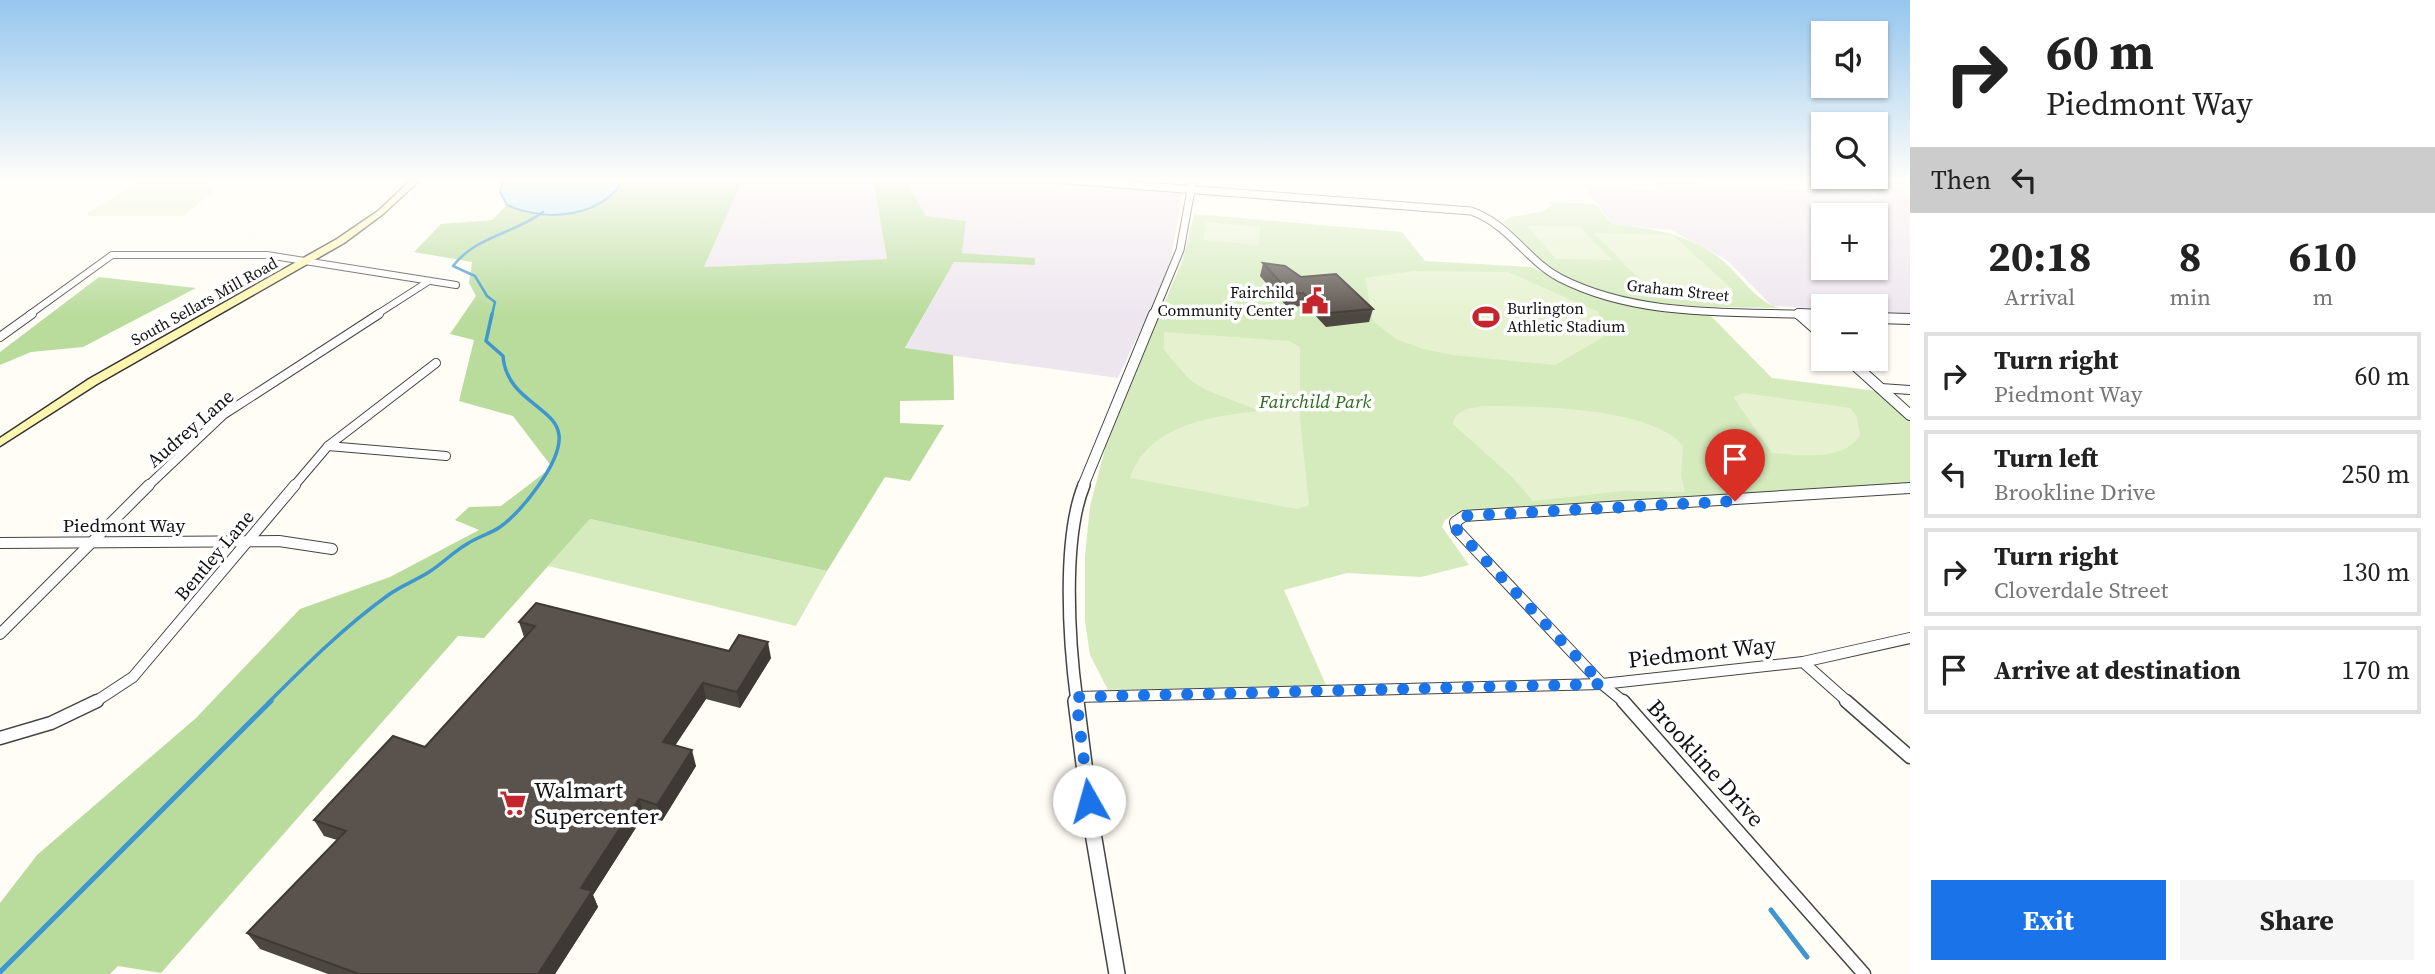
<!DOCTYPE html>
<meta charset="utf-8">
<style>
body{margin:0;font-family:"Source Serif 4",serif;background:#f6f6f6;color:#222;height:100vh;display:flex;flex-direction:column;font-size:26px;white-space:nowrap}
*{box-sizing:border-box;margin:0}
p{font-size:23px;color:#767676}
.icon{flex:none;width:38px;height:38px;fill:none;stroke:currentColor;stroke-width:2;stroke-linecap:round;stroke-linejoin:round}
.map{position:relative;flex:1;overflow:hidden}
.panel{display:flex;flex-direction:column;background:#fff;width:525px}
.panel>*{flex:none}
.top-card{background:#fff;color:#222;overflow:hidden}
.fabs{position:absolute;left:1811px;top:21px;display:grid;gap:14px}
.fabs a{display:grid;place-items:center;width:77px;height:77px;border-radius:0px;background:#fff;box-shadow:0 2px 5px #0004;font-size:35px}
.pin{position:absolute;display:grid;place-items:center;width:60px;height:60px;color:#fff;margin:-72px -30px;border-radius:50% 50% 50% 0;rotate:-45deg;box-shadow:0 0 7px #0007}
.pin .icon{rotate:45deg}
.me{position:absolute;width:77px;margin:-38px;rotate:353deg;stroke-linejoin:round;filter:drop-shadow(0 0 5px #0008)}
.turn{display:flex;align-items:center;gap:24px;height:147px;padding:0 21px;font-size:32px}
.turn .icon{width:91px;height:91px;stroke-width:2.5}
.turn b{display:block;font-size:49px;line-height:60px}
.then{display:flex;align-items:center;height:66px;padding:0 21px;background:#0003;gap:14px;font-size:26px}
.eta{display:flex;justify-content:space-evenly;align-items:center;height:119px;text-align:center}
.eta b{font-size:42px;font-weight:700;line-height:49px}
.primary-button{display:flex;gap:14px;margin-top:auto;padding:14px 21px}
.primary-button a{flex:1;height:80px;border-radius:0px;background:#1a73e8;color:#fff;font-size:28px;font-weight:700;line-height:80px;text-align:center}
.primary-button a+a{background:#f6f6f6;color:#222}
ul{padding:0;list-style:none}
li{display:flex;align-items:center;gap:21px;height:88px;margin:0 14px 10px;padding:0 7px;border:4px solid #e0e0e0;border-radius:0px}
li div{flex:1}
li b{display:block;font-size:26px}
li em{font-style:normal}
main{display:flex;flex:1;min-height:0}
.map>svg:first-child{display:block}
.industrial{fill:#eee6ef;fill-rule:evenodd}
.green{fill:#d5ebbd}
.forest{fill:#b9dc9c}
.pitch{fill:#e6f2cf}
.water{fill:#b9e0f7;stroke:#3f96cf;stroke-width:2}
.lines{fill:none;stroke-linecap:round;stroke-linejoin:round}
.stream-far2{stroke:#3f96cf;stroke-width:2.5}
.stream-far1{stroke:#3f96cf;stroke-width:3.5}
.stream{stroke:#3f96cf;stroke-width:5}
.minor-far3-casing{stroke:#444;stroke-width:8}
.minor-far2-casing{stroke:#444;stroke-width:10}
.minor-far1-casing{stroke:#444;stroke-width:12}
.minor-casing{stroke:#444;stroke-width:15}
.tertiary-far3-casing{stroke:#444;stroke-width:9}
.tertiary-far2-casing{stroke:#444;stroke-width:12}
.tertiary-far1-casing{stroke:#444;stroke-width:14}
.tertiary-casing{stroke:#444;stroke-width:18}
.secondary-casing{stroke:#333;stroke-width:3}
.minor-far3{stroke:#fff;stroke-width:6}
.minor-far2{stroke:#fff;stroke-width:8}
.minor-far1{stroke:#fff;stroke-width:10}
.minor{stroke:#fff;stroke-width:12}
.tertiary-far3{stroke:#fff;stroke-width:7}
.tertiary-far2{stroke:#fff;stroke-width:10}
.tertiary-far1{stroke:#fff;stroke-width:11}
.tertiary{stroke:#fff;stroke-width:15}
.secondary{fill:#fff6b0;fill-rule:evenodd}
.wall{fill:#4d4742}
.shaded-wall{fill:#3f3936}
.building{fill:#5a524d;stroke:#3f3936;stroke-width:2}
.route{stroke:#1a73e8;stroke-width:12;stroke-dasharray:0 21.6}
.labels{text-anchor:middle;stroke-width:7;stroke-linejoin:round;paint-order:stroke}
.far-street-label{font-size:16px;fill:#111;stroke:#fff}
.far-poi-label{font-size:16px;fill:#111;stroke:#fff;text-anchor:end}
.park-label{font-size:19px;font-style:italic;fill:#2f6b1f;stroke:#fff}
.street-label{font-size:19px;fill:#111;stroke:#fff}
.near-street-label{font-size:23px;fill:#111;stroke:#fff}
.near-poi-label{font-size:23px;fill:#111;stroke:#fff;text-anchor:start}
</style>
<main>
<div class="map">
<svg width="1910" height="974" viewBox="0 0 1910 974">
<rect width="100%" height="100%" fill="#fffdf5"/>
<g class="industrial">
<polygon points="743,179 873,179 887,259 704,267"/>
<polygon points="905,179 1111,179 1106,185 1183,191 1169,268 1118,378 905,349 954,262 1035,265 1034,258 962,253 925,216"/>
<path d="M1867,179h43v134l-34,-2v-5l-53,3 -51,-3 -45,-46 -56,-30 -59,-6 -29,-39 83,7 -14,-12 225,15zM1824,215h52v53h-52z"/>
</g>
<g class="green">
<path d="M1550,202l45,2 17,20c41,5 77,9 111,37 19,16 32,40 56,47 -71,-1 -182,2 -240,-47 -13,-11 -25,-26 -36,-39l8,-5 33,-6 8,-6z"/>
<polygon points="1194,214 1402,232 1425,261 1531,267 1598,295 1706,311 1772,378 1877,391 1910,420 1910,483 1454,514 1445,520 1442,527 1469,565 1421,577 1347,573 1284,590 1326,685 1108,690 1090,655 1085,621 1085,556 1090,506 1109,434 1183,259"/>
<polygon points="590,519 827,571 796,626 548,566"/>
</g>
<g class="forest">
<polygon points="618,179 743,179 704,267 887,259 873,179 905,179 926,216 966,221 962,253 1035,258 1035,265 954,262 905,348 953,355 954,400 900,401 900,423 944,425 910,481 885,477 827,571 590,519 484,638 458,636 161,973 118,966 110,974 0,974 0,903 37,855 196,718 300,609 390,577 479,530 455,520 469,507 501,506 552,467 513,416 459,401 474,340 450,334 476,296 469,283 472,262 414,252 441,224 492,220 507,205 526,213 551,216"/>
<polygon points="99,277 196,288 83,347 31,352 0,365 0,352"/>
</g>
<g class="pitch">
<polygon points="144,179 204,182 213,192 183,216 89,216 87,213"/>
<polygon points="1206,222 1260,227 1259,245 1203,240"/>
<polygon points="1527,226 1580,227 1612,260 1556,259"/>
<polygon points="1594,233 1673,235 1734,291 1648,288"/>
<polygon points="1414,271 1508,272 1599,312 1604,337 1555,365 1453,355 1423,349 1396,339 1373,321 1365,278"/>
<path d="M1164,332l125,9 11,6v71l9,87 -12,4 -167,-31c19,-54 82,-62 130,-67l-54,-21 -16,-10 -26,-30z"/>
<path d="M1744,393l106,15 7,9 3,18c-16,27 -61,20 -88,18l-39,-56z"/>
<path d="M1483,406c48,0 170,1 200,40l-2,30 4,16 -62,-1 -90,10 -22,-25 -58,-52c2,-14 17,-16 30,-18z"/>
</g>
<path class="water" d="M503,179h115l1,8c-27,32 -77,34 -112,18l-7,-13z"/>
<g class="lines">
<path class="stream-far2" d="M492,315l3,-13 -8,-6 -12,-20 -22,-10c23,-30 61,-32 90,-54"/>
<path class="stream-far1" d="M269,702c37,-37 75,-75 118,-106 13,-10 28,-15 42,-24 13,-8 24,-20 38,-28 10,-7 23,-10 33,-17 21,-15 62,-65 59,-92 -3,-28 -53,-35 -56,-79l-17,-15 6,-27"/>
<g class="stream">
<polyline points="1771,910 1807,957"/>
<polyline points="0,972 271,701"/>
</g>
<g class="minor-far3-casing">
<g id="minor-far3">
<polyline points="29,315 112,255 267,255 456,285"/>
<polyline points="376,315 429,281"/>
</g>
</g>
<g class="minor-far2-casing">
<g id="minor-far2">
<polyline points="0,337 32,314"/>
<polyline points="1881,388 1910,390"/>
<polyline points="328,446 446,456"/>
<polyline points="148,486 223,415 379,314"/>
<polyline points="294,486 328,446 436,363"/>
</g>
</g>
<g class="minor-far1-casing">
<g id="minor-far1">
<polyline points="0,543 279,541 332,549"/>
<polyline points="0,634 149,485"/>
<polyline points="1803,662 1848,702"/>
<polyline points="1076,697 1602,684 1803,662 1910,638"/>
<polyline points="95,702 133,677 295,485"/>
<polyline points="1624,702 1602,684 1457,530 1455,522 1464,516 1910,488"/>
</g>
</g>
<g class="minor-casing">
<g id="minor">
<polyline points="1623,701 1864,974"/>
<polyline points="1846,701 1910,757"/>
<polyline points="0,738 51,723 97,701"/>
</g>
</g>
<g class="tertiary-far3-casing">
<g id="tertiary-far3">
<path d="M1053,179l418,32c38,13 55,49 89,67 80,41 177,33 264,37"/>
<polyline points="1798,313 1801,315"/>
<polyline points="1153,315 1180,250 1193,179"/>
</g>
</g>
<g class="tertiary-far2-casing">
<g id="tertiary-far2">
<polyline points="1799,314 1824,315"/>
<polyline points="1799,314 1824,336"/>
<polyline points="1876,318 1910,319"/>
<polyline points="1848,359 1910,415"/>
<polyline points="1083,486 1154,314"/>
</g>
</g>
<g class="tertiary-far1-casing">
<path id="tertiary-far1" d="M1077,702c-8,-59 -15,-163 7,-217"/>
</g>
<g class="tertiary-casing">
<polyline id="tertiary" points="1076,701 1092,827 1117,974"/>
</g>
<g class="secondary-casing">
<polygon id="secondary" points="412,179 421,179 383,214 344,243 97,384 0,446 0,438 89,379 337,239 378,211"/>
</g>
<use href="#minor-far3" class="minor-far3"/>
<use href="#minor-far2" class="minor-far2"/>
<use href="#minor-far1" class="minor-far1"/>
<use href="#minor" class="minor"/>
<use href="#tertiary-far3" class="tertiary-far3"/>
<use href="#tertiary-far2" class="tertiary-far2"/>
<use href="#tertiary-far1" class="tertiary-far1"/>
<use href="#tertiary" class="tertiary"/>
<use href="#secondary" class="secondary"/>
</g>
<g class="wall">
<polygon points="1263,263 1373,309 1369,322 1326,327 1310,310 1305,311 1300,306 1288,308 1260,276"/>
<polygon points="519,622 729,651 771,658 740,708 706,699 675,745 696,766 662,821 644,815 593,895 598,907 555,974 328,974 260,949 247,933 337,840 324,836 314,820 425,747 524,637"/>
</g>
<g class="shaded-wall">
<polygon points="768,642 771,658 740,708 737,692"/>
<polygon points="703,683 706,699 667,758 663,742"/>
<polygon points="692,750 696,766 662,821 657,805"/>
<polygon points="639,799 644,815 593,895 598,907 555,974 538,974 581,888"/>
</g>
<g class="building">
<polygon points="1263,263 1285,266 1301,277 1336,274 1373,309 1329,313 1314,297 1308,297 1303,293 1291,294"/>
<polygon points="536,603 729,651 739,635 768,642 737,692 703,683 663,742 692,750 657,805 639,799 581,888 592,891 538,974 359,974 247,933 346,831 314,820 393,736 425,747 535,626 519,622"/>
</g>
<linearGradient id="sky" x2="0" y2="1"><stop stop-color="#95c6ee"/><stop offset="0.57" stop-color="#fffefa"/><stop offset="1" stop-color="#fffefa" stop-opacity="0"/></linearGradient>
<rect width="1910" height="316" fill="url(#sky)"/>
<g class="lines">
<polyline class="route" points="1089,801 1076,697 1602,684 1457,530 1457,520 1464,516 1735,501"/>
</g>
<defs>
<g id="civic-bare" transform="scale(2.1)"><path d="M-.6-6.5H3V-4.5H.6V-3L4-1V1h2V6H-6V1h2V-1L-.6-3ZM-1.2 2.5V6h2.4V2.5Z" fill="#c4262e" stroke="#fff" stroke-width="2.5" paint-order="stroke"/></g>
<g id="stadium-bare" transform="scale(2.1)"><path d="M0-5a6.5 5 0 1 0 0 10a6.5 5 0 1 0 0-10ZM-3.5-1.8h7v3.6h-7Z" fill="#c4262e" stroke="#fff" stroke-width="2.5" paint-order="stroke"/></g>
<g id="supermarket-bare" transform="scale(2.1)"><path d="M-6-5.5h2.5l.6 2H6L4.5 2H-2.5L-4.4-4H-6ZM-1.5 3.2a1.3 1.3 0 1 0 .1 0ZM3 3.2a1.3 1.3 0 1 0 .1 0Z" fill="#c4262e" stroke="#fff" stroke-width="2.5" paint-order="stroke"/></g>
</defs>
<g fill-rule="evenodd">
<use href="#civic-bare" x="1315" y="301"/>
<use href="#stadium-bare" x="1486" y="317"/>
<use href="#supermarket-bare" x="513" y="803"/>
</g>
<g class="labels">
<g class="far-street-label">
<text transform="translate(1678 290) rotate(6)" y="6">Graham Street</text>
<text transform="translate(204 301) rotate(-29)" y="6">South Sellars Mill Road</text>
</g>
<g class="far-poi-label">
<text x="1294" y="298">Fairchild<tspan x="1294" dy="18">Community Center</tspan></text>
<text x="1507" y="314" text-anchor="start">Burlington<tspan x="1507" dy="18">Athletic Stadium</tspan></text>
</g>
<g class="park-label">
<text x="1315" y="408">Fairchild Park</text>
</g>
<g class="street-label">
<text transform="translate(190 428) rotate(-41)" y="7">Audrey Lane</text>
<text x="124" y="532">Piedmont Way</text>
<text transform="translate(214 555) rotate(-50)" y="7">Bentley Lane</text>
</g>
<g class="near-street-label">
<text transform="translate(1702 652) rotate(-6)" y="8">Piedmont Way</text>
<text transform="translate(1706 763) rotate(48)" y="8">Brookline Drive</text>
</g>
<g class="near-poi-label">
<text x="534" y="798">Walmart<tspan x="534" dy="26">Supercenter</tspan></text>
</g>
</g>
</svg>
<div class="fabs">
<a><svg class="icon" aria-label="sound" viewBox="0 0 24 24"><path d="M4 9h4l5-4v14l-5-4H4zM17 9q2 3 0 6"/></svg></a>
<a><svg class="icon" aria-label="search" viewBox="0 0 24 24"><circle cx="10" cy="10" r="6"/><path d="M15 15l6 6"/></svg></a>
<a>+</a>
<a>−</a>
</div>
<div class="pin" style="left:1735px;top:501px;background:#d93025"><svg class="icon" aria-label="arrive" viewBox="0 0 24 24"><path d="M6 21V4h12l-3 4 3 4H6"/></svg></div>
<svg class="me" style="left:1089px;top:801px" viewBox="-20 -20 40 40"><circle r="19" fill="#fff"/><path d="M0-13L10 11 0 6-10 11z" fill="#1a73e8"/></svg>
</div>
<section class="panel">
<div class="top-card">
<div class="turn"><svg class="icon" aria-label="right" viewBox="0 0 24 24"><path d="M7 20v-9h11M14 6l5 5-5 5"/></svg><div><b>60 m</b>Piedmont Way</div></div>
<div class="then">Then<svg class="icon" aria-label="left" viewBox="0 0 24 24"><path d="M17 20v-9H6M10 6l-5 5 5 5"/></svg></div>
</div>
<div class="eta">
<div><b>20:18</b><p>Arrival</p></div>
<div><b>8</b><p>min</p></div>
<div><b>610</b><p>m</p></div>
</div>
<ul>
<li><svg class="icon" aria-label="right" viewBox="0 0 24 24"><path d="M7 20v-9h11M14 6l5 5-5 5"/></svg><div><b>Turn right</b><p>Piedmont Way</p></div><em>60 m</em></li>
<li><svg class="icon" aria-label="left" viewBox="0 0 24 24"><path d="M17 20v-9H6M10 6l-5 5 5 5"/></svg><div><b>Turn left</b><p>Brookline Drive</p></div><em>250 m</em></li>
<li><svg class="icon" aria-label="right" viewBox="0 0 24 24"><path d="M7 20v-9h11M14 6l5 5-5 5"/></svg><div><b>Turn right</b><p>Cloverdale Street</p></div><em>130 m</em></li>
<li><svg class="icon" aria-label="arrive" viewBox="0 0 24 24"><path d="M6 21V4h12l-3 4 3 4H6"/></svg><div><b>Arrive at destination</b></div><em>170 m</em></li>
</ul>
<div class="primary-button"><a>Exit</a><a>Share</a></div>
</section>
</main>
